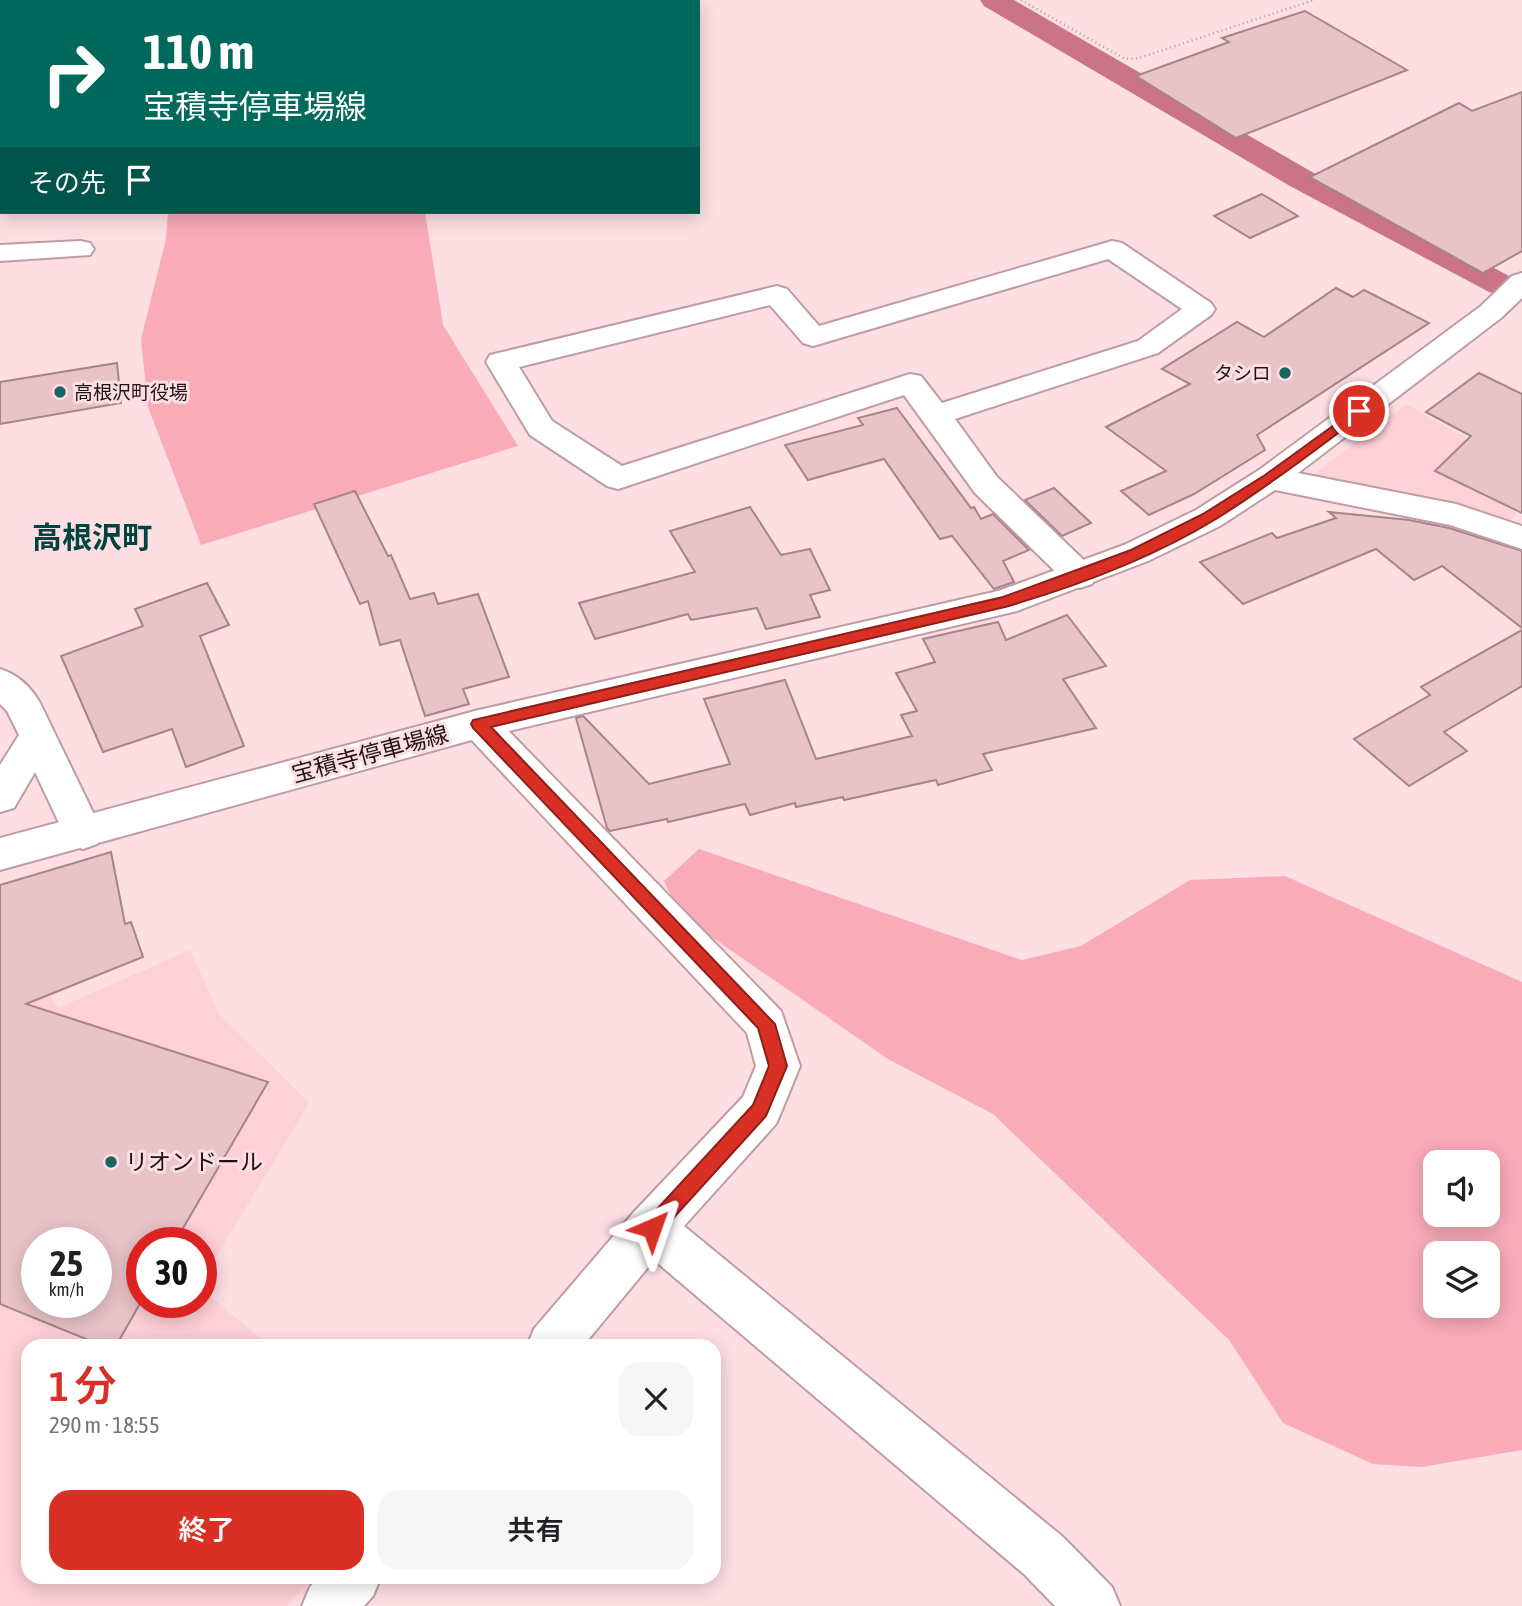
<!DOCTYPE html>
<html lang="ja">
<meta charset="utf-8">
<style>
body{margin:0;font-family:"Asap Condensed","Noto Sans JP",sans-serif;background:#f6f6f6;color:#202124;height:100vh;display:flex;flex-direction:column;font-size:26px;white-space:nowrap}
*{box-sizing:border-box;margin:0}
p{font-size:23px;color:#757577}
.icon{flex:none;width:38px;height:38px;fill:none;stroke:currentColor;stroke-width:2;stroke-linecap:round;stroke-linejoin:round}
.map{position:relative;flex:1;overflow:hidden}
.panel{position:absolute;left:21px;top:1339px;width:700px;height:245px;display:flex;flex-direction:column;background:#fff;border-radius:21px;box-shadow:0 4px 18px #0003}
.panel>*{flex:none}
.top-card{position:absolute;left:0px;top:0px;width:700px;height:214px;box-shadow:0 4px 18px #0003;background:#00695c;color:#fff;overflow:hidden}
.tools{position:absolute;left:1423px;top:1150px;display:grid;gap:14px}
.tools a{display:grid;place-items:center;width:77px;height:77px;border-radius:14px;background:#fff;box-shadow:0 4px 18px #0003;font-size:35px}
.speed{position:absolute;left:21px;top:1227px;display:flex;gap:14px;font-size:35px;font-weight:700;text-align:center}
.speed>*{display:grid;place-content:center;width:91px;height:91px;border-radius:50%;background:#fff;box-shadow:0 4px 18px #0003;line-height:1}
.speed small{font-size:18px;font-weight:400}
.speed .limit{border:10px solid #d22;background:#fff;color:#111}
.pin{position:absolute;display:grid;place-items:center;width:60px;height:60px;color:#fff;margin:-30px;border:4px solid #fff;border-radius:50%;box-shadow:0 2px 7px #0007}
.me{position:absolute;width:77px;margin:-38px;rotate:43deg;stroke-linejoin:round;filter:drop-shadow(0 0 5px #0008)}
.turn{display:flex;align-items:center;gap:24px;height:147px;padding:0 28px;font-size:32px}
.turn .icon{width:91px;height:91px;stroke-width:2.5}
.turn b{display:block;font-size:49px;line-height:60px}
.then{display:flex;align-items:center;height:66px;padding:0 28px;background:#0003;gap:14px;font-size:26px}
.round{display:grid;place-items:center;flex:none;width:74px;height:74px;border-radius:21px;background:#f6f6f6}
.summary{display:flex;align-items:center;justify-content:space-between;height:119px;padding:0 28px}
h1{font-size:42px;font-weight:600;line-height:52px;color:#d93025}
.cta{display:flex;gap:14px;margin-top:auto;padding:14px 28px}
.cta a{flex:1;height:80px;border-radius:21px;background:#d93025;color:#fff;font-size:28px;font-weight:600;line-height:80px;text-align:center}
.cta a+a{background:#f6f6f6;color:#202124}
.map>svg:first-child{display:block}
.built{fill:#fed0d7;fill-rule:evenodd}
.green{fill:#f9abb8;fill-rule:evenodd}
.lines{fill:none;stroke-linecap:round;stroke-linejoin:round}
.canal{fill:#cb7485;fill-rule:evenodd}
.building{fill:#e8c3c8;stroke:#a68489;stroke-width:2;fill-rule:evenodd}
.street-casing{stroke:#c09ca2;stroke-width:4}
.secondary-casing{stroke:#c09ca2;stroke-width:4}
.path{stroke:#b69da1;stroke-width:2.5;stroke-dasharray:1 3.5;stroke-linecap:butt}
.street{fill:#fff;fill-rule:evenodd}
.secondary{fill:#fff;fill-rule:evenodd}
.route{fill:#d93025;stroke:#8d1f18;stroke-width:2}
.poi-dot{fill:#196660;stroke:#fddee3;stroke-width:2.5}
.labels{text-anchor:middle;stroke-width:6;stroke-linejoin:round;paint-order:stroke}
.far-poi-label{font-size:19px;fill:#1f1315;stroke:#fddee3;text-anchor:end}
.street-label{font-size:23px;fill:#1f1315;stroke:#fddee3}
.poi-label{font-size:23px;fill:#1f1315;stroke:#fddee3;text-anchor:start}
.district-label{font-size:30px;font-weight:bold;fill:#00433f;stroke:#fddee3}
</style>
<div class="map">
<svg width="1522" height="1606" viewBox="0 0 1522 1606">
<rect width="100%" height="100%" fill="#fddee3"/>
<g class="built">
<polygon points="1406,404 1456,433 1522,461 1522,507 1510,520 1437,500 1312,476"/>
<path d="M14,938l44,70 132,-58 29,64 90,89 -108,179v-40h-59v60h59v-13l69,57h-242v231h287l-28,29h-287v-663zM37,1242h59v60h-59z"/>
</g>
<g class="green">
<polygon points="159,0 460,0 461,2 159,2"/>
<polygon points="168,212 425,212 443,325 518,446 201,545 148,407 141,339 166,239"/>
<path d="M699,849l323,111 59,-14 109,-66 95,-4 237,106v468l-101,17 -48,-3 -90,-41 -54,-83 -236,-226 -105,-55 -208,-144 -16,-34zM1435,1162h53v52h-53zM1435,1253h53v53h-53z"/>
</g>
<g class="lines">
<polygon class="canal" points="980,0 1014,0 1312,172 1513,278 1518,285 1513,292 1501,295 1489,292 1290,186 984,6"/>
</g>
<g class="building">
<polygon points="1305,11 1407,70 1236,138 1136,76 1229,42 1222,38"/>
<polygon points="1522,92 1522,251 1483,273 1310,177 1459,103 1472,111"/>
<polygon points="1262,194 1298,216 1250,238 1214,216"/>
<polygon points="1336,288 1353,297 1364,290 1429,323 1257,435 1265,450 1194,494 1149,515 1121,491 1166,471 1106,427 1190,384 1162,369 1237,322 1264,337"/>
<polygon points="117,363 121,403 0,424 0,382"/>
<polygon points="1479,373 1522,394 1522,513 1435,471 1471,436 1426,412"/>
<polygon points="897,408 971,508 974,507 981,519 993,514 1029,550 1003,561 1014,582 994,589 952,536 940,539 884,459 808,480 785,445 863,425 858,418"/>
<polygon points="1054,488 1091,523 1062,536 1025,500"/>
<polygon points="355,491 388,556 391,555 410,599 434,593 438,604 478,594 509,677 463,689 469,704 425,716 400,640 380,645 368,601 360,604 314,504"/>
<polygon points="750,507 781,555 810,549 830,590 810,595 820,617 766,629 757,608 691,620 688,614 595,639 579,603 695,572 670,531"/>
<polygon points="1329,512 1409,520 1449,528 1522,551 1522,628 1442,566 1414,580 1376,549 1243,604 1200,562 1272,533 1277,538 1336,518"/>
<polygon points="207,583 229,625 200,636 244,746 186,767 172,729 103,752 61,656 143,626 135,609"/>
<polygon points="1067,615 1106,666 1063,679 1096,728 983,754 992,770 938,785 936,780 844,800 843,797 796,807 795,803 750,815 745,804 668,822 667,819 610,831 607,828 576,718 583,716 649,784 730,764 704,699 785,680 816,759 912,736 901,715 917,711 896,673 935,662 923,639 998,622 1006,640"/>
<polygon points="1522,630 1522,686 1444,732 1467,751 1409,786 1354,739 1430,695 1421,687"/>
<path d="M111,852l14,72 6,-2 12,35 -117,47 242,78 -93,160h-33v58l-26,46h-13l-103,-42v-419zM37,1242h59v60h-59z"/>
</g>
<g class="lines">
<g class="street-casing">
<g id="street">
<polygon points="0,0 11,2 2,2 0,14"/>
<polygon points="80,241 90,243 94,249 90,255 0,261 0,245"/>
<path d="M1112,241l10,2 89,60 4,6 -4,6 -53,38 -203,66 42,58 95,91 5,8 -5,8 -12,4 -12,-4 -93,-91 -71,-98 -286,94 -11,-3 -77,-51 -44,-73 4,-7 287,-69 10,3 32,37zM1108,259l74,50 -44,32 -196,62 -21,-27 -11,-2 -288,92 -70,-45 -33,-54 251,-62 33,38 10,3z"/>
<path d="M0,669c17,5 31,18 40,34l63,130 -6,11 -14,5 -14,-5 -34,-72 -21,36 -14,4v-47l19,-30 -12,-24 -7,-7z"/>
<polygon points="479,710 492,714 781,1011 800,1066 782,1110 776,1124 684,1226 1063,1537 1112,1587 1120,1606 1055,1606 1025,1575 654,1260 583,1346 527,1346 534,1329 634,1212 743,1097 756,1066 747,1033 466,734 461,724 466,714"/>
<polygon points="319,1577 381,1577 373,1596 364,1606 302,1606 310,1587"/>
</g>
</g>
<g class="secondary-casing">
<polygon id="secondary" points="1522,273 1522,298 1501,318 1298,473 1456,504 1522,526 1522,549 1450,525 1275,490 1220,526 1148,561 1017,611 479,738 0,870 0,838 479,710 998,591 1124,545 1196,510 1259,470 1481,306 1512,276"/>
</g>
<polyline class="path" points="1021,0 1125,59 1139,58 1314,0"/>
<use href="#street" class="street"/>
<use href="#secondary" class="secondary"/>
</g>
<path class="route" d="M1359,407l4,1v6c-48,37 -96,73 -147,105 -62,38 -142,68 -211,88l-514,120 284,297 12,42 -21,50 -108,119 -6,2 -7,-2 -3,-7 3,-6 108,-117 16,-39 -11,-38 -285,-300 -2,-4 2,-4 530,-123 128,-47 72,-36 62,-39z"/>
<g class="poi-dot">
<circle cx="1285" cy="373" r="7"/>
<circle cx="60" cy="392" r="7"/>
<circle cx="111" cy="1162" r="7"/>
</g>
<g class="labels">
<g class="far-poi-label">
<text x="1271" y="380">タシロ</text>
<text x="74" y="399" text-anchor="start">高根沢町役場</text>
</g>
<g class="street-label">
<text transform="translate(370 754) rotate(-15)" y="8">宝積寺停車場線</text>
</g>
<g class="poi-label">
<text x="125" y="1170">リオンドール</text>
</g>
<g class="district-label">
<text x="92" y="548">高根沢町</text>
</g>
</g>
</svg>
<div class="tools">
<a><svg class="icon" aria-label="sound" viewBox="0 0 24 24"><path d="M4 9h4l5-4v14l-5-4H4zM17 9q2 3 0 6"/></svg></a>
<a><svg class="icon" aria-label="layers" viewBox="0 0 24 24"><path d="M12 4l9 5-9 5-9-5zM3 14l9 5 9-5"/></svg></a>
</div>
<div class="speed"><div>25<small>km/h</small></div><div class="limit">30</div></div>
<div class="pin" style="left:1359px;top:411px;background:#d93025"><svg class="icon" aria-label="arrive" viewBox="0 0 24 24"><path d="M6 21V4h12l-3 4 3 4H6"/></svg></div>
<svg class="me" style="left:652px;top:1228px" viewBox="-20 -20 40 40"><path d="M0-17L14 15 0 8-14 15z" fill="#d93025" stroke="#fff" stroke-width="4"/></svg>
<div class="top-card">
<div class="turn"><svg class="icon" aria-label="right" viewBox="0 0 24 24"><path d="M7 20v-9h11M14 6l5 5-5 5"/></svg><div><b>110 m</b>宝積寺停車場線</div></div>
<div class="then">その先<svg class="icon" aria-label="arrive" viewBox="0 0 24 24"><path d="M6 21V4h12l-3 4 3 4H6"/></svg></div>
</div>
<section class="panel">
<div class="summary"><div><h1>1 分</h1><p>290 m · 18:55</p></div><a class="round"><svg class="icon" aria-label="close" viewBox="0 0 24 24"><path d="M6 6l12 12M18 6L6 18"/></svg></a></div>
<div class="cta"><a>終了</a><a>共有</a></div>
</section>
</div>
